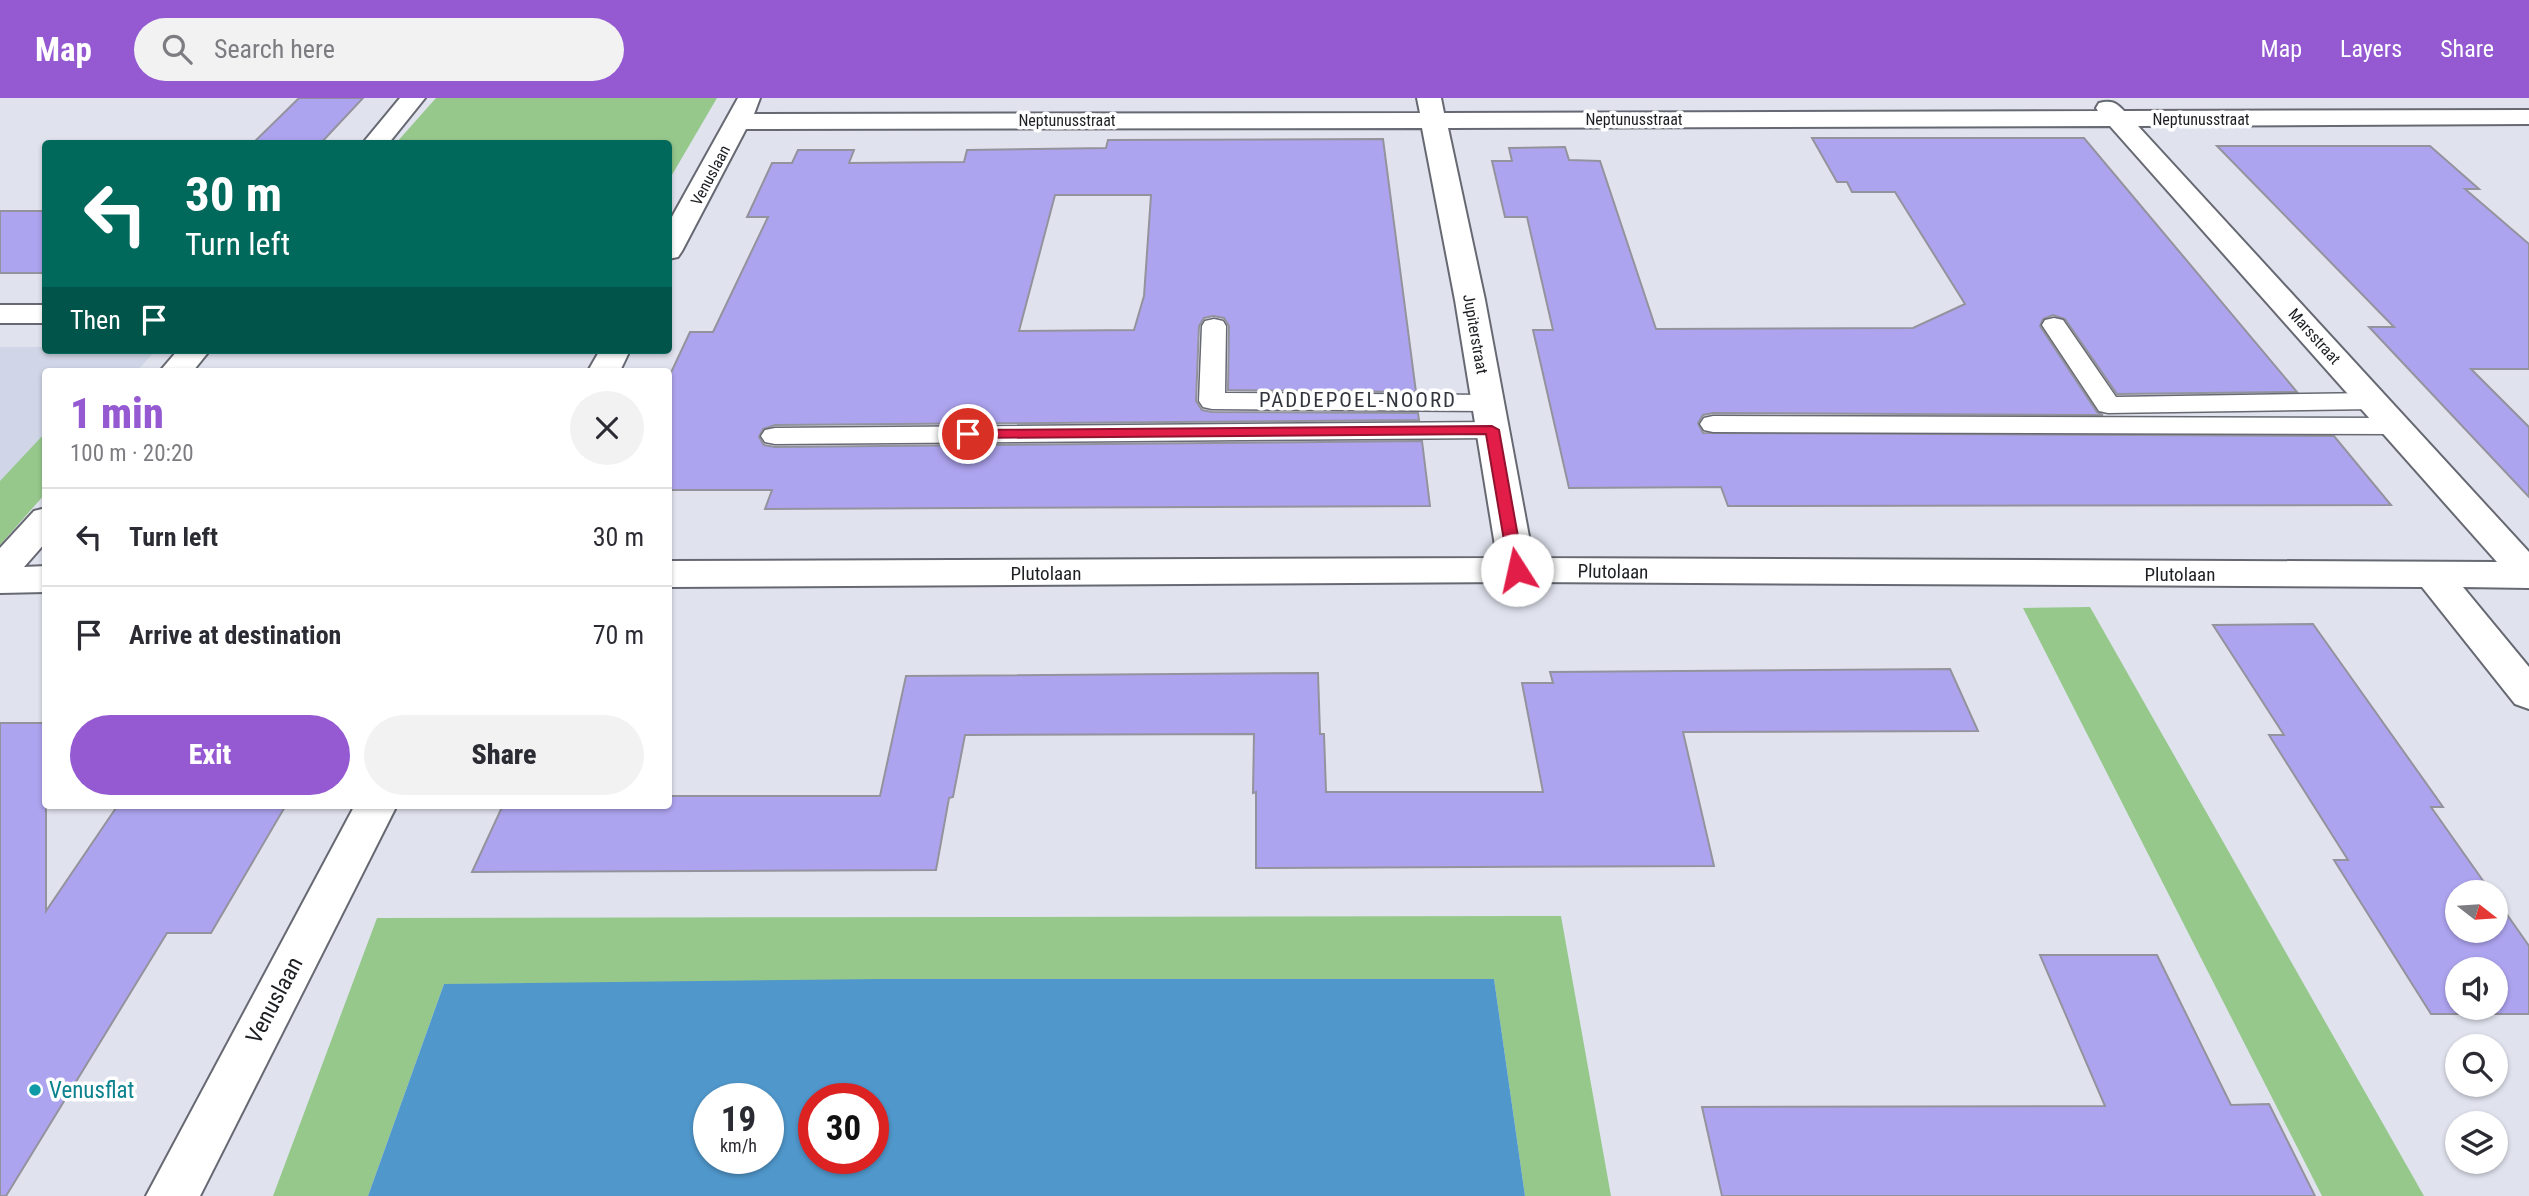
<!DOCTYPE html>
<meta charset="utf-8">
<style>
body{margin:0;font-family:"Roboto Condensed",sans-serif;background:#f2f2f3;color:#2b2b33;height:100vh;display:flex;flex-direction:column;font-size:26px;white-space:nowrap}
*{box-sizing:border-box;margin:0}
p{font-size:23px;color:#7c7c81}
.icon{flex:none;width:38px;height:38px;fill:none;stroke:currentColor;stroke-width:2;stroke-linecap:round;stroke-linejoin:round}
.map{position:relative;flex:1;overflow:hidden}
.details{position:absolute;left:42px;top:270px;width:630px;height:441px;display:flex;flex-direction:column;background:#fff;border-radius:7px;box-shadow:0 2px 5px #0004}
.details>*{flex:none}
.banner{position:absolute;left:42px;top:42px;width:630px;height:214px;border-radius:7px;box-shadow:0 2px 5px #0004;background:#00695c;color:#fff;overflow:hidden}
.needle{width:46px;rotate:107deg}
.fabs{position:absolute;left:2445px;top:782px;display:grid;gap:14px}
.fabs a{display:grid;place-items:center;width:63px;height:63px;border-radius:50%;background:#fff;box-shadow:0 2px 5px #0004;font-size:35px}
.speed{position:absolute;left:693px;top:985px;display:flex;gap:14px;font-size:35px;font-weight:700;text-align:center}
.speed>*{display:grid;place-content:center;width:91px;height:91px;border-radius:50%;background:#fff;box-shadow:0 2px 5px #0004;line-height:1}
.speed small{font-size:18px;font-weight:400}
.speed .limit{border:10px solid #d22;background:#fff;color:#111}
.pin{position:absolute;display:grid;place-items:center;width:60px;height:60px;color:#fff;margin:-30px;border:4px solid #fff;border-radius:50%;box-shadow:0 2px 7px #0007}
.me{position:absolute;width:77px;margin:-38px;rotate:350deg;stroke-linejoin:round;filter:drop-shadow(0 0 5px #0008)}
.turn{display:flex;align-items:center;gap:24px;height:147px;padding:0 28px;font-size:32px}
.turn .icon{width:91px;height:91px;stroke-width:2.5}
.turn b{display:block;font-size:49px;line-height:60px}
.then{display:flex;align-items:center;height:66px;padding:0 28px;background:#0003;gap:14px;font-size:26px}
.round{display:grid;place-items:center;flex:none;width:74px;height:74px;border-radius:37px;background:#f2f2f3}
.headline{display:flex;align-items:center;justify-content:space-between;height:119px;padding:0 28px}
h1{font-size:42px;font-weight:800;line-height:52px;color:#955ad2}
.button{display:flex;gap:14px;margin-top:auto;padding:14px 28px}
.button a{flex:1;height:80px;border-radius:42px;background:#955ad2;color:#fff;font-size:28px;font-weight:800;line-height:80px;text-align:center}
.button a+a{background:#f2f2f3;color:#2b2b33}
ul{padding:0;list-style:none}
li{display:flex;align-items:center;gap:21px;height:98px;padding:0 28px;border-top:2px solid #e1e1e2}
li div{flex:1}
li b{display:block;font-size:26px}
li em{font-style:normal}
header{display:flex;align-items:center;gap:42px;box-sizing:border-box;height:98px;padding:0 35px;background:#955ad2;color:#fff}
header strong{font-size:33px}
nav{display:flex;gap:38px;margin-inline-start:auto;font-size:24px}
.search{width:490px;height:63px;background:#f2f2f3;display:flex;align-items:center;gap:18px;box-sizing:border-box;padding:0 24px;border-radius:38px;color:#7c7c81;font-size:26px}
.map>svg:first-child{display:block}
.built{fill:#d0d6e7}
.green{fill:#96c88c}
.water{fill:#5097cb;fill-rule:evenodd}
.building{fill:#ada4ef;stroke:#93939d;stroke-width:2;fill-rule:evenodd}
.lines{fill:none;stroke-linecap:round;stroke-linejoin:round}
.service-casing{stroke:#666972;stroke-width:3}
.minor-casing{stroke:#666972;stroke-width:4}
.service{fill:#fff;fill-rule:evenodd}
.minor{fill:#fff;fill-rule:evenodd}
.route{fill:#e11d48;stroke:#92132f;stroke-width:2}
.culture-dot{fill:#0f9aa8;stroke:#fff;stroke-width:2.5}
.labels{text-anchor:middle;stroke-width:7;stroke-linejoin:round;paint-order:stroke}
.far-street-label{font-size:16px;fill:#1d1f22;stroke:#fff}
.street-label{font-size:19px;fill:#1d1f22;stroke:#fff}
.neighbourhood-label{font-size:21px;letter-spacing:2px;fill:#32353d;stroke:#fff}
.near-street-label{font-size:23px;fill:#1d1f22;stroke:#fff}
.near-culture-label{font-size:23px;fill:#0d838f;stroke:#fff;text-anchor:start}
</style>
<header>
<strong>Map</strong>
<div class="search"><svg class="icon" aria-label="search" viewBox="0 0 24 24"><circle cx="10" cy="10" r="6"/><path d="M15 15l6 6"/></svg>Search here</div>
<nav><a>Map</a><a>Layers</a><a>Share</a></nav>
</header>
<div class="map">
<svg width="2529" height="1098" viewBox="0 0 2529 1098">
<rect width="100%" height="100%" fill="#e0e3ee"/>
<polygon class="built" points="0,249 45,249 46,252 156,252 137,273 46,273 45,370 0,419"/>
<g class="green">
<polygon points="436,0 717,0 669,82 668,46 396,45"/>
<polygon points="45,335 45,396 0,447 0,383"/>
<polygon points="2090,509 2424,1098 2322,1098 2023,510"/>
<polygon points="1561,818 1611,1098 1525,1098 1494,881 444,886 368,1098 273,1098 377,820"/>
</g>
<path class="water" d="M882,881h612l31,217h-1157l76,-212zM709,1001h59v59h-59zM873,1001v59h-59v-59z"/>
<g class="building">
<polygon points="299,0 363,0 320,46 252,46"/>
<polygon points="1812,40 2084,40 2297,294 2117,296 2065,221 2053,217 2043,221 2040,228 2097,314 2103,317 1713,315 1703,317 1698,325 1703,335 2334,338 2391,407 1728,408 1721,389 1569,390 1533,232 1553,232 1527,119 1505,119 1492,63 1512,63 1509,50 1565,49 1569,62 1600,63 1656,231 1913,230 1965,206 1895,94 1852,94 1847,84 1837,84"/>
<path d="M1383,41l33,253 -188,-2 1,-64 -5,-8 -11,-2 -9,2 -5,8 -3,75 6,9 10,2 206,1 1,7 -644,5 -12,4 -4,8 5,8 11,2 647,-6 8,65 -665,3 7,-19h-104v-111l22,-47h23l55,-115h-21l25,-54h20l6,-13h56l-5,13 115,-1 3,-12 139,-2 2,-8zM1055,97h96l-7,101 -10,34 -115,1z"/>
<polygon points="2217,48 2430,48 2479,91 2465,91 2529,146 2529,271 2471,271 2529,329 2529,399 2369,229 2394,229"/>
<rect x="0" y="113" width="46" height="62"/>
<path d="M2313,526l130,183h-12l60,85h-34v39h39v-32l33,47v68h-98l-97,-154h14l-79,-125h15l-71,-110zM2457,872h39v38h-39z"/>
<polygon points="1950,571 1978,633 1683,634 1714,768 1256,770 1256,694 1253,695 1254,636 965,637 953,699 949,700 936,772 472,774 503,707 668,707 668,698 880,698 906,578 1318,575 1320,636 1324,636 1326,694 1543,694 1522,585 1553,585 1550,574"/>
<polygon points="0,625 46,625 46,813 118,707 286,707 211,835 167,835 6,1098 0,1098"/>
<polygon points="2040,857 2157,857 2231,1007 2269,1006 2315,1098 1722,1098 1702,1009 2105,1008"/>
</g>
<g class="lines">
<g class="service-casing">
<g id="service">
<polygon points="2054,220 2063,222 2116,299 2374,295 2383,297 2387,303 2383,309 2374,311 2108,315 2099,313 2042,227 2045,222"/>
<polygon points="1214,221 1223,223 1226,228 1225,295 1488,297 1497,299 1501,305 1497,311 1488,313 1212,311 1203,309 1199,303 1202,228 1205,223"/>
<polygon points="1713,318 2396,320 2405,322 2409,328 2405,334 2396,336 1713,334 1704,332 1700,326 1704,320"/>
<polygon points="1492,324 1502,326 1505,332 1502,338 1492,340 775,346 765,344 761,338 765,332 775,330"/>
</g>
</g>
<g class="minor-casing">
<g id="minor">
<polygon points="400,0 425,0 388,46 362,46"/>
<path d="M738,0h22l-6,16 666,-1 -3,-15h24l3,15 654,-2 -2,-3 3,-5c12,-3 17,-1 25,8l405,-1v14l-391,2 391,426v36l-66,-1 66,80v42l-14,-5 -93,-117 -905,-5 -849,5v-26l829,-3 -42,-258 -33,-172 -676,1 -64,122 -4,6 -10,2v-35zM2110,28l387,436 -964,-4 -48,-258 -37,-172z"/>
<rect x="0" y="207" width="46" height="18"/>
<polygon points="178,252 210,252 193,273 160,273"/>
<polygon points="600,252 630,252 620,273 588,273"/>
<polygon points="46,410 46,444 24,469 46,468 46,494 0,495 0,450 34,413"/>
<polygon points="355,707 397,707 200,1098 146,1098"/>
</g>
</g>
<use href="#service" class="service"/>
<use href="#minor" class="minor"/>
</g>
<polygon class="route" points="1492,328 1499,332 1524,472 1517,477 1509,472 1486,336 968,340 961,336 968,332"/>
<circle class="culture-dot" cx="35" cy="992" r="7"/>
<g class="labels">
<g class="far-street-label">
<text x="1634" y="27">Neptunusstraat</text>
<text x="2201" y="27">Neptunusstraat</text>
<text x="1067" y="28">Neptunusstraat</text>
<text transform="translate(710 77) rotate(-62)" y="6">Venuslaan</text>
<text transform="translate(1476 236) rotate(80)" y="6">Jupiterstraat</text>
<text transform="translate(2315 238) rotate(48)" y="6">Marsstraat</text>
</g>
<g class="street-label">
<text transform="translate(1613 473) rotate(1)" y="7">Plutolaan</text>
<text x="1046" y="482">Plutolaan</text>
<text x="2180" y="483">Plutolaan</text>
</g>
<g class="neighbourhood-label">
<text x="1358" y="309">PADDEPOEL-NOORD</text>
</g>
<g class="near-street-label">
<text transform="translate(274 902) rotate(-62)" y="8">Venuslaan</text>
</g>
<g class="near-culture-label">
<text x="49" y="1000">Venusflat</text>
</g>
</g>
</svg>
<div class="fabs">
<a><svg class="needle" viewBox="-14 -14 28 28"><path d="M0-13l5 13h-10z" fill="#e53935"/><path d="M0 13l5-13h-10z" fill="#7c7c81"/></svg></a>
<a><svg class="icon" aria-label="sound" viewBox="0 0 24 24"><path d="M4 9h4l5-4v14l-5-4H4zM17 9q2 3 0 6"/></svg></a>
<a><svg class="icon" aria-label="search" viewBox="0 0 24 24"><circle cx="10" cy="10" r="6"/><path d="M15 15l6 6"/></svg></a>
<a><svg class="icon" aria-label="layers" viewBox="0 0 24 24"><path d="M12 4l9 5-9 5-9-5zM3 14l9 5 9-5"/></svg></a>
</div>
<div class="speed"><div>19<small>km/h</small></div><div class="limit">30</div></div>
<div class="pin" style="left:968px;top:336px;background:#d93025"><svg class="icon" aria-label="arrive" viewBox="0 0 24 24"><path d="M6 21V4h12l-3 4 3 4H6"/></svg></div>
<svg class="me" style="left:1517px;top:472px" viewBox="-20 -20 40 40"><circle r="19" fill="#fff"/><path d="M0-13L10 11 0 6-10 11z" fill="#e11d48"/></svg>
<div class="banner">
<div class="turn"><svg class="icon" aria-label="left" viewBox="0 0 24 24"><path d="M17 20v-9H6M10 6l-5 5 5 5"/></svg><div><b>30 m</b>Turn left</div></div>
<div class="then">Then<svg class="icon" aria-label="arrive" viewBox="0 0 24 24"><path d="M6 21V4h12l-3 4 3 4H6"/></svg></div>
</div>
<section class="details">
<div class="headline"><div><h1>1 min</h1><p>100 m · 20:20</p></div><a class="round"><svg class="icon" aria-label="close" viewBox="0 0 24 24"><path d="M6 6l12 12M18 6L6 18"/></svg></a></div>
<ul>
<li><svg class="icon" aria-label="left" viewBox="0 0 24 24"><path d="M17 20v-9H6M10 6l-5 5 5 5"/></svg><div><b>Turn left</b></div><em>30 m</em></li>
<li><svg class="icon" aria-label="arrive" viewBox="0 0 24 24"><path d="M6 21V4h12l-3 4 3 4H6"/></svg><div><b>Arrive at destination</b></div><em>70 m</em></li>
</ul>
<div class="button"><a>Exit</a><a>Share</a></div>
</section>
</div>
